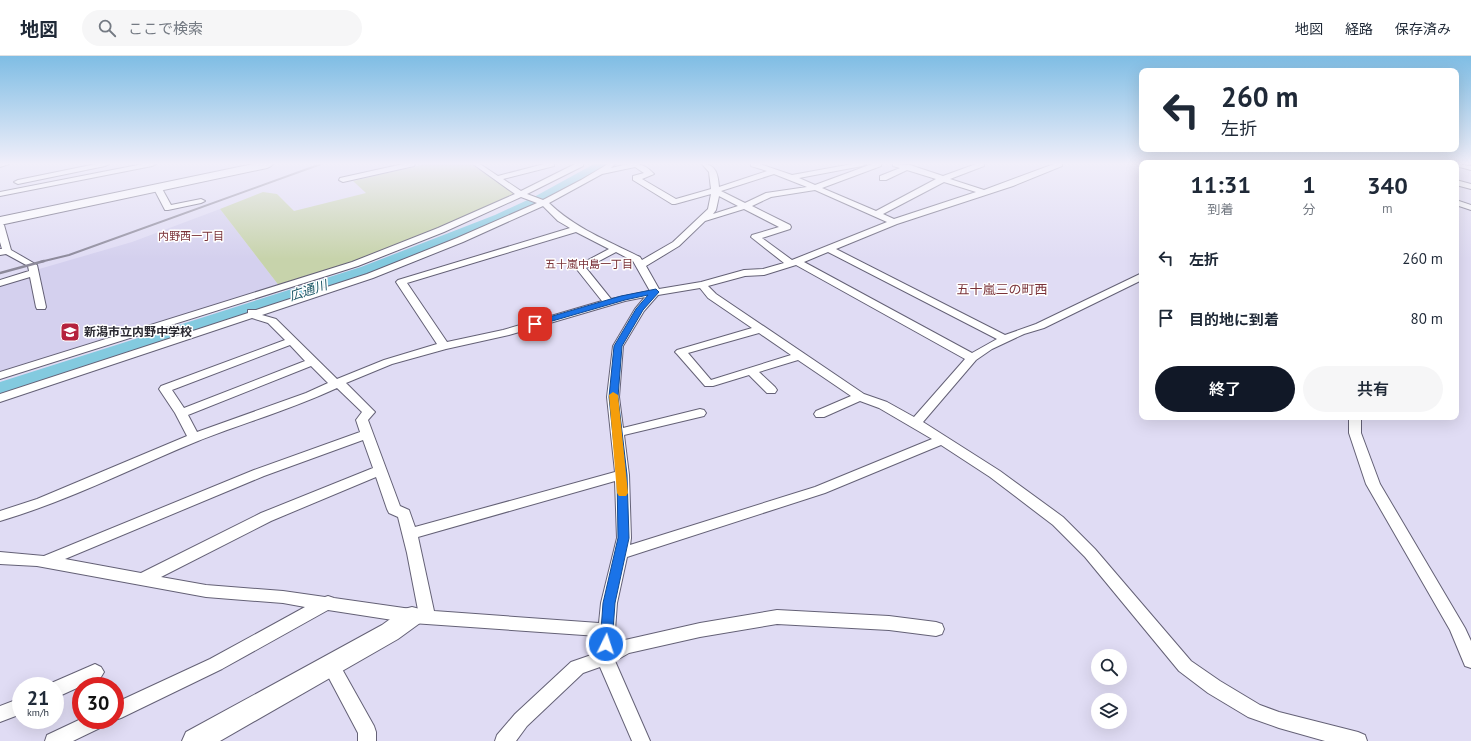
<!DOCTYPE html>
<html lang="ja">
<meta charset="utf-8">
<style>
body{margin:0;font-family:"PT Sans","Noto Sans JP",sans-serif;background:#f6f6f7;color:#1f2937;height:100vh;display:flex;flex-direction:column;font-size:15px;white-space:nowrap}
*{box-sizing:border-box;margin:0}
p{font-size:13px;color:#747a83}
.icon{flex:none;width:22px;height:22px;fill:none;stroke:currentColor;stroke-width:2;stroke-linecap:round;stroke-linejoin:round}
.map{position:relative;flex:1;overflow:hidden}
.details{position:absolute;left:1139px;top:104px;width:320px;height:260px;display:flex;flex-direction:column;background:#fff;border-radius:8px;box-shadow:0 4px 16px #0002}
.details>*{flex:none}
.guide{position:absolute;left:1139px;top:12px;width:320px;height:84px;border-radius:8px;box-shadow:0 4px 16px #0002;background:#fff;color:#1f2937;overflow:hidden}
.fabs{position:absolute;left:1091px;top:593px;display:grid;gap:8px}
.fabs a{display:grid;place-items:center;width:36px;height:36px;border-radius:50%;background:#fff;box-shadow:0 4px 16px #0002;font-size:20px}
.speed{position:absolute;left:12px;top:621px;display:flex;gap:8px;font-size:20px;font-weight:700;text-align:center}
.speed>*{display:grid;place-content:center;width:52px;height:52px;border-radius:50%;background:#fff;box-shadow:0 4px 16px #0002;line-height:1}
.speed small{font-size:10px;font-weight:400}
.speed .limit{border:6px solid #d22;background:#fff;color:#111}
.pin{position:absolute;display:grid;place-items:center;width:34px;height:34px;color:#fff;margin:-17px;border-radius:8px;box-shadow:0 2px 6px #0006}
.me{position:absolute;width:44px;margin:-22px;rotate:4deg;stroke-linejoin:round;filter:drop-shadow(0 0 3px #0008)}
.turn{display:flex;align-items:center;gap:14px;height:84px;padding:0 16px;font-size:18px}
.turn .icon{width:52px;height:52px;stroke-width:2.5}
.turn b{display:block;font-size:28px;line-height:34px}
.eta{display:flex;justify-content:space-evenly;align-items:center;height:68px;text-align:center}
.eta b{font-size:24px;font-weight:600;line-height:28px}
.button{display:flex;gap:8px;margin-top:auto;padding:8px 16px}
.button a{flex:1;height:46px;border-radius:24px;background:#111827;color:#fff;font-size:16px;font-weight:600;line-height:46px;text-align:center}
.button a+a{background:#f6f6f7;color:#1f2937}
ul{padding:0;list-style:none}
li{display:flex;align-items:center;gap:12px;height:60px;padding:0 16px}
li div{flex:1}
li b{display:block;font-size:15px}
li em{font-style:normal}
header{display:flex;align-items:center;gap:24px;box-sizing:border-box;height:56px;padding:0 20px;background:#fff;border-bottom:1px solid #e0e1e3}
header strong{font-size:19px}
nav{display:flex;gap:22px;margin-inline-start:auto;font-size:14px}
.search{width:280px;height:36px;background:#f6f6f7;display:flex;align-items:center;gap:10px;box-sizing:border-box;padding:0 14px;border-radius:22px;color:#747a83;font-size:15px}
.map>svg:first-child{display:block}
.built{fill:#d4d0ee}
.green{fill:#c7d3ab}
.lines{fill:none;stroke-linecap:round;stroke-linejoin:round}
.river{fill:#83cadf;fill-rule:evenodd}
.street-casing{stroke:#646176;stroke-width:2}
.secondary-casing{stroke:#646176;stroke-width:2}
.primary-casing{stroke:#646176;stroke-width:2}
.street{fill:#fff;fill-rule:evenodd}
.secondary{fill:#fff;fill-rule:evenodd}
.primary{fill:#fff;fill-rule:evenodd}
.rail-far1{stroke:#8c899a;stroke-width:2}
.rail{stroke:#8c899a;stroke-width:2.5}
.route{fill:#1a73e8;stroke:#114b97}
.slow{fill:#f59e0b}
.labels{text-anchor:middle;stroke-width:3;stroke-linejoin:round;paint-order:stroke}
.far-neighbourhood-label{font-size:11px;fill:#7a3238;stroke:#fff}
.poi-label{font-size:12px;font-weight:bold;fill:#292830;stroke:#fff;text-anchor:start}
.neighbourhood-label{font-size:13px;fill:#7a3238;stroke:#fff}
.water-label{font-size:13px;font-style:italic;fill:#1e5968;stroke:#fff}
</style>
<header>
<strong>地図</strong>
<div class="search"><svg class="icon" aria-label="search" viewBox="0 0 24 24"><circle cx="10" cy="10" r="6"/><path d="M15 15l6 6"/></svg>ここで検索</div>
<nav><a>地図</a><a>経路</a><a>保存済み</a></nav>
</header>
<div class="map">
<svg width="1471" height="685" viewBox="0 0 1471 685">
<rect width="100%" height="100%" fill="#e0dcf4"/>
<polygon class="built" points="220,153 280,231 0,320 0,230 22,218 132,186"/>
<polygon class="green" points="425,108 471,108 515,138 392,193 280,231 220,153 263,136 277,138 294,155 366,137 353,125"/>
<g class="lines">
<polygon class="river" points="594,108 611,108 609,111 544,147 507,165 373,219 0,340 0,326 361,211 495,159 534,141"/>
<g class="street-casing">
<g id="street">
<polygon points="0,108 9,108 0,111"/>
<polygon points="96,108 109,108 105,110 18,128 14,126 18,124"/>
<polygon points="143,108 156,108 152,110 0,140 0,136"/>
<polygon points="403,108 415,108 414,110 343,126 339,124 340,122"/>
<path d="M473,108h7l18,12 46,-12h10v2l-51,13 18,12 54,-27h8v2l-56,28 16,6 38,-20 27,-16h7l-4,4c18,-4 29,-9 43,6l-12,5 34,20 35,-10 -2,-17 -7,-8c14,0 16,10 17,23l48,-16 -16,-5v-2h9l32,11 60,-11h14l-4,2 -63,12 16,7 57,-21h9v2l-59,22 54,23 60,-32 -29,-9 -21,10h-6v-4l20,-8 -7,-2v-2l17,1 33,11 33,-12h8v2l-34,13 34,11 70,-26h8v2l-49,20 -116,38 -61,25 169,86 31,-11 106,-51v7l-98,48 -20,6 -32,15 -16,11 -53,62 77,49 63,46 32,32 96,112 29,20 40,24 19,7 79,20 7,3 2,6h-42l-46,-13 -31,-11 -40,-24 -29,-22 -94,-114 -32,-32 -63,-48 -49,-32 -116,48 -198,64 -10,46 -3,41 11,-4 75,-17 77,-13 112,6 47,6 6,2 2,5 -2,5 -6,2 -47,-6 -112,-6 -77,13 -71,16 -14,8 35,80h-18l-32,-74 -17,6 -56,53 -11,15h-21l2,-6 18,-21 56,-52 26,-9 1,-17 -186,-13 -84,-13 -106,59 -101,49 -6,2h-1l1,-17 95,-44 95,-52 -22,-4 -77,-6 -169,-31 -37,-2v-12l44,4 210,-86 106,-38 -4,-12 6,-8 -25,-24c-45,21 -93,35 -139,53 -66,27 -130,60 -198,80v-10l37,-12 150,-63 -12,-23 -16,-24 2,-3 124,-46 -17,-17 -16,-5 -252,84v-8l248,-81v-3h8l111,-36 90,-36 80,-35 -16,-6 -77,35 -86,34 -358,113v-7l352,-110 86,-34 77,-34zM635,111l9,6 -11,3v4l39,24h3l36,-10 -3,15 -35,33 -31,18 -2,-3c-32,-16 -65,-29 -91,-54l53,-29zM774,118l33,13 -41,6 -21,10 -24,-12zM944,126l32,10 -82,27 -11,-5zM815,134l72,32 -95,38 -30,-22 28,-9 1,-2 -1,-2 -38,-19 19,-9zM719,140l19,10 -25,8 3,-4zM543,150l15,15 12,7 -172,52 -2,2 41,62 -53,16 -47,19 -61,-60 -14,-4 111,-37 90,-36zM744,153l35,18 -27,8 -1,2 33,26 -21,6 -19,1 -43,12 -42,7 -13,-23 33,-20 26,-25zM576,176l33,17 -34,18 27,34 -99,29 -56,12 -40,-59zM616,196l17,9 17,30 -39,8 -25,-31zM828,196l169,87 -25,14 -168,-91zM796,209l169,94 -51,58 -27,-15 -23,-8 -148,-100 -8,-8 37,-10 19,-1zM700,232l8,10 44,30 -75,22 -2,2 2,2 28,32h8l36,-11 18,18h8l2,-3 -2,-3 -16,-15 39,-12 53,36 -35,15 -2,3 2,3h8l36,-16 19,7 53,31 -117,48 -185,58 1,-7 -2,-63 -5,-40 80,-19 2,-3 -2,-3 -4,-1 -77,19 -4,-31 4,-51 21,-35 14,-16zM645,241l-10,12 -22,37 -6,51 8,75 -200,55 -6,-17 -9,-4 -32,-86 7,-8 -29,-29 46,-19 54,-15 63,-14 116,-34zM759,277l32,22 -80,25 -23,-27zM290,289l15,16 -121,47 -12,-18zM311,310l17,17 -22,10 -109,39 -9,-17zM363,384l10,28 -112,45 -120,60 -76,-14 199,-83zM376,421l11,32 2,4 9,4 9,36 11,57 -84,-12 -6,-2 -3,1 -42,-6 -77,-6 -45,-8 110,-56zM615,425l2,57 -16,65 -2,20 -165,-12 -16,-74z"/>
<polygon points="1456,108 1471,110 1471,114 1456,110"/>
<polygon points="1456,124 1471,128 1471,133 1456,129"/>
<polygon points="154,129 160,129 171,149 201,143 205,145 201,147 168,154 165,154 153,131"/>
<polygon points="1456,144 1471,149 1471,154 1456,149"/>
<polygon points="0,166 4,169 11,194 37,209 46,251 45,253 37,253 36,251 30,221 0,230 0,224 29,215 28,210 6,198 0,199 0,193 2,193 0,186"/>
<polygon points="1349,361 1361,361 1361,377 1380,428 1465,572 1471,585 1471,612 1465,610 1450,574 1366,428 1349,377"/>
<polygon points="331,602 337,604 374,670 376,676 376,685 358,685 358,677 322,609 325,604"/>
<polygon points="95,608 101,611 104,616 101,621 55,642 55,630 48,630 49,628"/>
<polygon points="21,642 21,658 0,666 0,650"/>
<polygon points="81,663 107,664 104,670 73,685 45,685 47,679"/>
</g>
</g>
<g class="secondary-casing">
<polygon id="secondary" points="412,551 420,553 424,560 420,567 398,583 220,685 182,685 186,676 382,569 404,553"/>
</g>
<g class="primary-casing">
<polygon id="primary" points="253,108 273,108 271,110 267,112 0,169 0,161"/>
</g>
<use href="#street" class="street"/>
<use href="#secondary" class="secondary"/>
<use href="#primary" class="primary"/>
<polyline class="rail-far1" points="40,206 69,199 321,108"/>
<polyline class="rail" points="0,217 44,205"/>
</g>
<linearGradient id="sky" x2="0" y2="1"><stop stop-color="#7fbde4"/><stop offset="0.53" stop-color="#f1effa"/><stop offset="1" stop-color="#f1effa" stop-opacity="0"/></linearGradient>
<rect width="1471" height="203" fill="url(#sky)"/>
<polygon class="route" points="656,233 659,236 643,254 622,290 618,341 627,419 629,482 615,547 612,588 611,592 606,593 601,592 600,588 603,547 618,482 617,419 609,341 614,290 636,253 648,239 625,244 535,270 531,268 532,266 621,240"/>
<polygon class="slow" points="613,336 618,339 628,437 626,440 619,440 617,437 609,339"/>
<defs>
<g id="school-square" transform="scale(1)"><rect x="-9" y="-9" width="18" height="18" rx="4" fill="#b5223d" stroke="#fff"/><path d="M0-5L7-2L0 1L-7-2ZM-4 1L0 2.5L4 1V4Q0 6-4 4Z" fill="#fff"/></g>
</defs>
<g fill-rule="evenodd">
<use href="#school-square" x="70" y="276"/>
</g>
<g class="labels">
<g class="far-neighbourhood-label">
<text x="191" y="184">内野西一丁目</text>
<text x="589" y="212">五十嵐中島一丁目</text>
</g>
<g class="poi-label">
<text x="84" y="280">新潟市立内野中学校</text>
</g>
<g class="neighbourhood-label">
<text x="1002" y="238">五十嵐三の町西</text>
</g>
<g class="water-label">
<text transform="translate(308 234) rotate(-18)" y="5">広通川</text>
</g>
</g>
</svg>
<div class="fabs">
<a><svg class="icon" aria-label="search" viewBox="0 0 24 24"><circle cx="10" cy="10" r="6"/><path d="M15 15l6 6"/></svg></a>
<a><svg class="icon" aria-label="layers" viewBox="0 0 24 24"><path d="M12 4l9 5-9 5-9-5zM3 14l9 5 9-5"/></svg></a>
</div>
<div class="speed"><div>21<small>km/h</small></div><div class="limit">30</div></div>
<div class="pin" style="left:535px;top:268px;background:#d93025"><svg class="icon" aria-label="arrive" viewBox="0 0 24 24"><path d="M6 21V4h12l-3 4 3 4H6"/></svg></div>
<svg class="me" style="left:606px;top:588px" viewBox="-20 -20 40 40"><circle r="17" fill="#1a73e8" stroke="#fff" stroke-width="3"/><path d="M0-11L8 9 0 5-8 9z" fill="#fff"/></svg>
<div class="guide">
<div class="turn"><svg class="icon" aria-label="left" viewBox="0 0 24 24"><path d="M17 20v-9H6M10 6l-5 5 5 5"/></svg><div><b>260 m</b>左折</div></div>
</div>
<section class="details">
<div class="eta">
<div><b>11:31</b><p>到着</p></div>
<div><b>1</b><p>分</p></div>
<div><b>340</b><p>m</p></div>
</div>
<ul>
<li><svg class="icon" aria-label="left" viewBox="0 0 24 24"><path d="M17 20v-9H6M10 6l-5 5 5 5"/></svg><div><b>左折</b></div><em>260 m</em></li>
<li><svg class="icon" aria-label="arrive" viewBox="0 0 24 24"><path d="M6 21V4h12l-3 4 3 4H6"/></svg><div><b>目的地に到着</b></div><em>80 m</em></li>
</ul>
<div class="button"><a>終了</a><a>共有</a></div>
</section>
</div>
